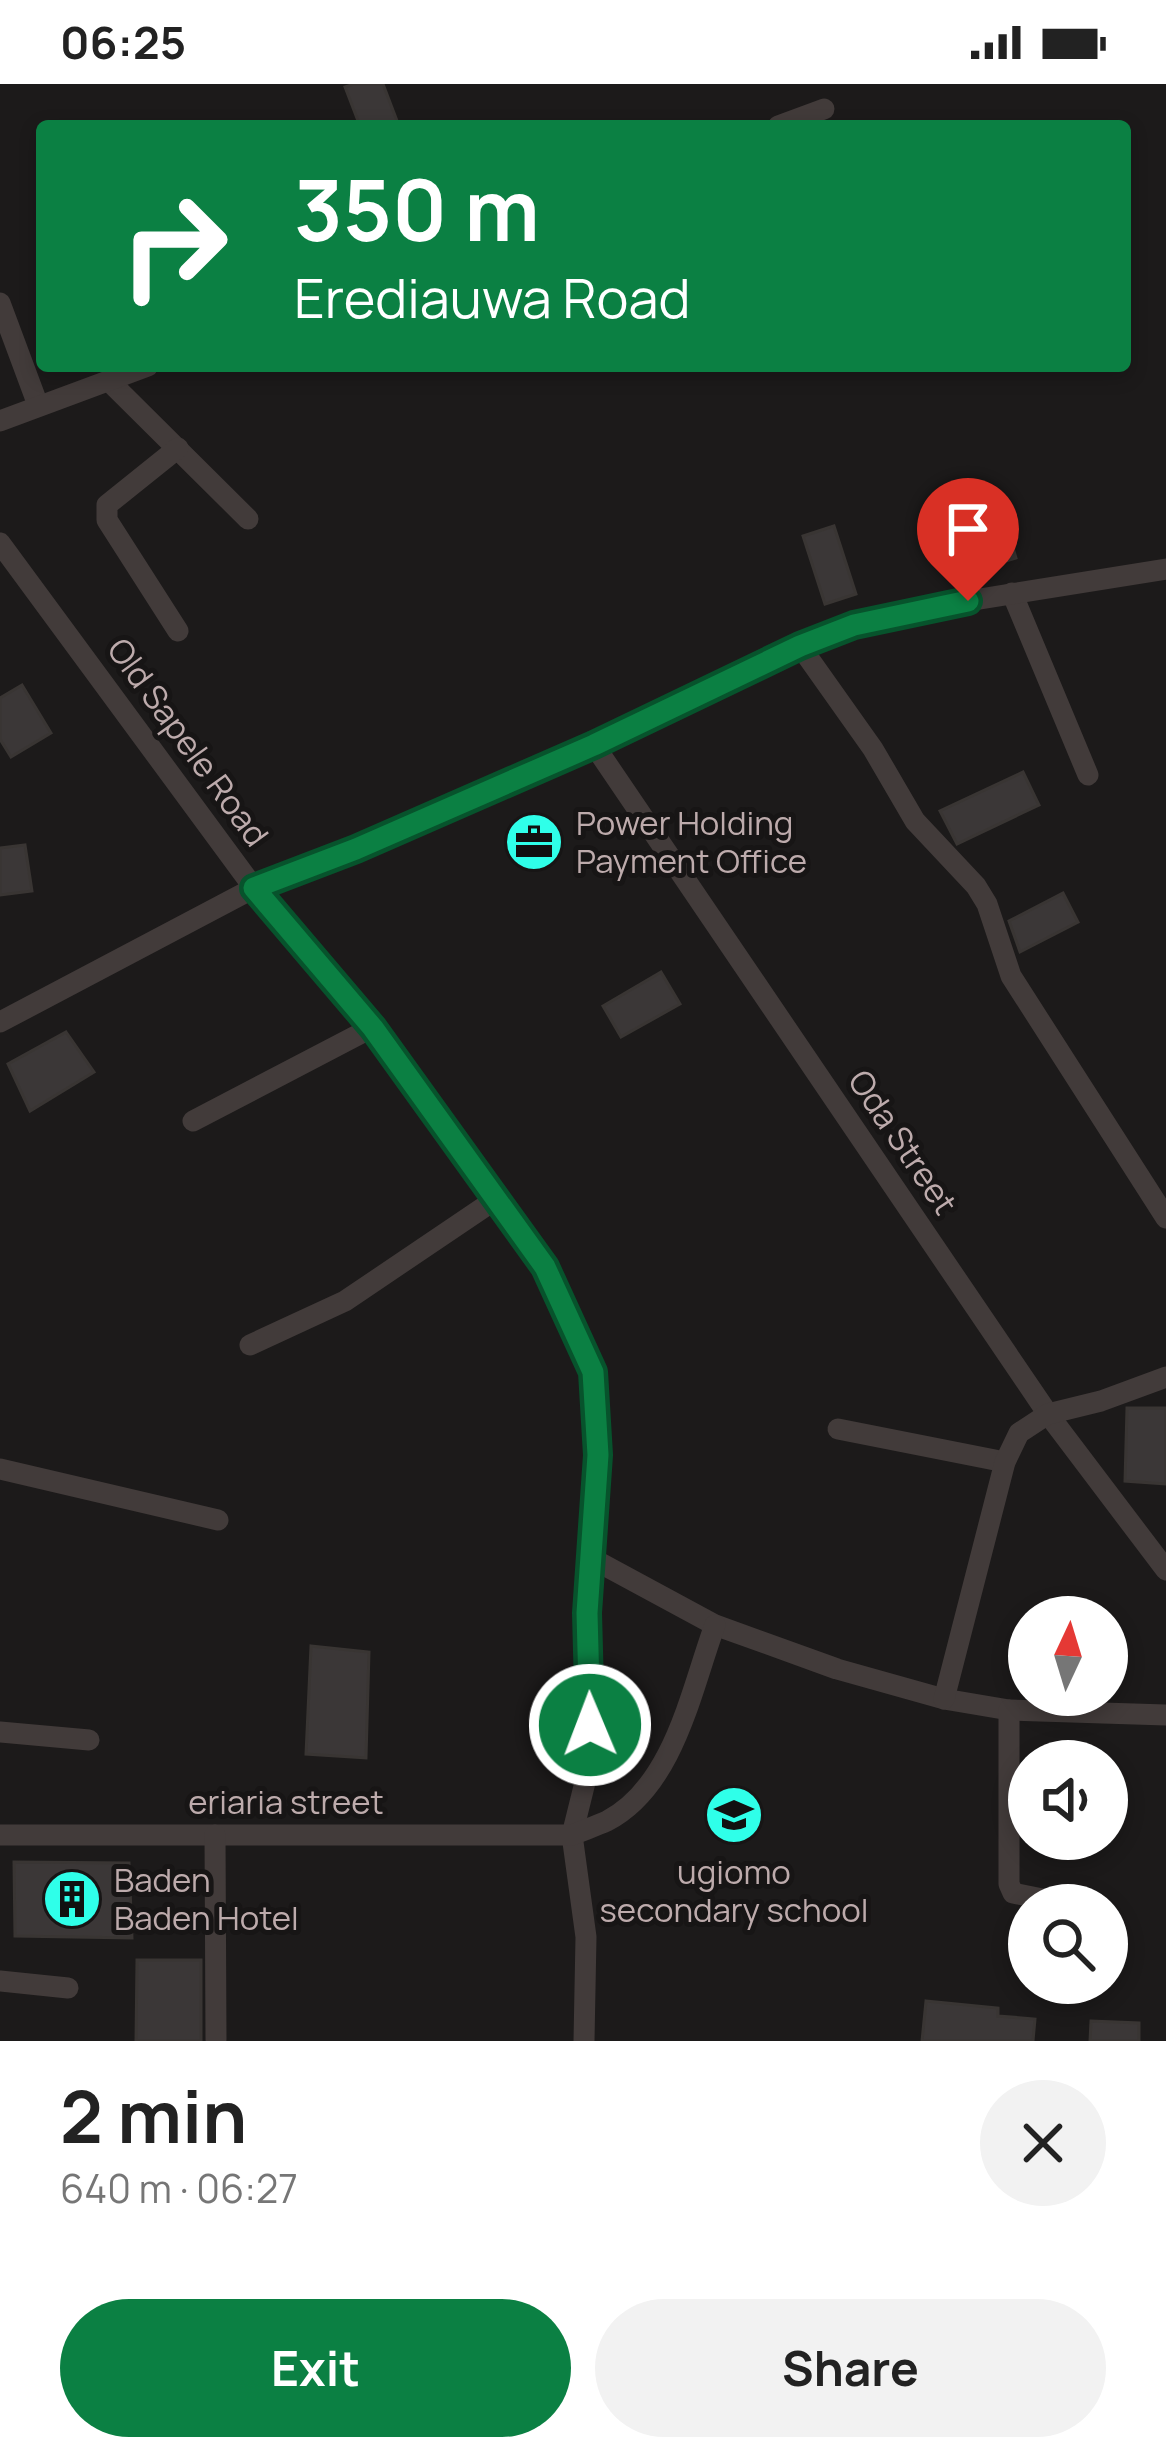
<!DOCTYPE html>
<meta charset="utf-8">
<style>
body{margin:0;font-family:Manrope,sans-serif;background:#f2f2f2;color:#222;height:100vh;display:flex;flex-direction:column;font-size:45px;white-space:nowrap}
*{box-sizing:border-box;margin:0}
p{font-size:39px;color:#767676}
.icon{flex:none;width:66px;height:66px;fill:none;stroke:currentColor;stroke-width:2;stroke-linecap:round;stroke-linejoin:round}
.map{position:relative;height:1957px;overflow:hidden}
.side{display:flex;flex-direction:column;background:#fff;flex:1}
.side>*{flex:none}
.top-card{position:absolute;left:36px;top:36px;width:1095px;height:252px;border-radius:12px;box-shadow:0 6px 18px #0003;background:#0b8043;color:#fff;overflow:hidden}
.needle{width:78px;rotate:4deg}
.fabs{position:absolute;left:1008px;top:1512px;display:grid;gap:24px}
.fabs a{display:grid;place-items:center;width:120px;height:120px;border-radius:50%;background:#fff;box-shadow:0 6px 18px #0003;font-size:60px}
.pin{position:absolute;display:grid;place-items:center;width:102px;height:102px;color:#fff;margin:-123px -51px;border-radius:50% 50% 50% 0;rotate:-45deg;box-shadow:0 0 12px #0007}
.pin .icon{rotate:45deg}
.me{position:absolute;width:132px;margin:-66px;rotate:359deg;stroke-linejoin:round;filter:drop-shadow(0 0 9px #0008)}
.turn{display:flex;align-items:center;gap:42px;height:252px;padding:0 60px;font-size:54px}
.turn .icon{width:156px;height:156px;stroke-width:2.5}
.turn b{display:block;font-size:84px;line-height:102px}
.round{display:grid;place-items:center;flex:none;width:126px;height:126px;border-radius:63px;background:#f2f2f2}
.overview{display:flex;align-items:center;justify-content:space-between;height:204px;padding:0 60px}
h1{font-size:72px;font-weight:700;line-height:90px}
.button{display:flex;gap:24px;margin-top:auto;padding:24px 60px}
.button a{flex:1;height:138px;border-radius:72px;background:#0b8043;color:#fff;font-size:48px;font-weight:700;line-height:138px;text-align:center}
.button a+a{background:#f2f2f2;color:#222}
.status{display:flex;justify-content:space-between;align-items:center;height:84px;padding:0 60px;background:#fff;direction:ltr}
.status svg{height:33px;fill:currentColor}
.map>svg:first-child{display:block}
.building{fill:#3b3737;stroke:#393533;stroke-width:3}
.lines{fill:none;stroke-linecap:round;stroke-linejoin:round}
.minor{stroke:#423b3a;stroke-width:21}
.route-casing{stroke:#07532c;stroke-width:30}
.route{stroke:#0b8043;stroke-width:21}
.labels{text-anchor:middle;stroke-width:10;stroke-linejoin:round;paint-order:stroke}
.street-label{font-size:33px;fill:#bdabac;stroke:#171515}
.poi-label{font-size:33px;fill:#bdabac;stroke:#171515;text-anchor:start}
</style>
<div class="status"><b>06:25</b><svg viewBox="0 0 49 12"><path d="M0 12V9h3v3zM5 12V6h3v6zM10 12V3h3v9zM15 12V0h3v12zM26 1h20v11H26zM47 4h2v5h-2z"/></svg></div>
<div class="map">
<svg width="1166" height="1957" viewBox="0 0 1166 1957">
<rect width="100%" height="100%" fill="#1c1a1a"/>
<g class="building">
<polygon points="354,0 383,0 399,42 360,42 345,3"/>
<polygon points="1002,426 1016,474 983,484 969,437"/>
<polygon points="834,442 856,510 825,520 803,452"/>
<polygon points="22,601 51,649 11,673 0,655 0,614"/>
<polygon points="1023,688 1039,721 957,760 940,727"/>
<polygon points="25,761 32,807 0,811 0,764"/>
<polygon points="1063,809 1078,838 1020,868 1009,837"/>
<polygon points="661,888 680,920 621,953 603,922"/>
<polygon points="66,948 94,988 30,1027 8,980"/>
<polygon points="1127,1324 1166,1324 1166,1400 1125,1397"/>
<polygon points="311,1562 369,1568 366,1674 306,1670"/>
<polygon points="14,1778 129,1779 132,1854 15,1852"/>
<polygon points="137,1876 201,1876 201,1957 136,1957"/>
<polygon points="926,1917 998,1924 998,1932 1035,1935 1033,1957 922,1957"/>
<polygon points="1091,1937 1139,1939 1139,1957 1090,1957"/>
</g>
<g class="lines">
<g class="minor">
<polyline points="778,42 824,25"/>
<polyline points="0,219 38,321"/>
<polyline points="109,297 248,435"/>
<polyline points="0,337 148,282"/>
<polyline points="0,459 254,804 373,943 545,1183 593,1288 599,1371 587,1529 593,1666 572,1751 586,1853 584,1957"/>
<polyline points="1012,509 1088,691"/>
<polyline points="178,547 107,436 107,421 178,364"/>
<polyline points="800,562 873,665 915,737 976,802 987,820 1011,892 1166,1134"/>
<polyline points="594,661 1048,1330 1166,1486"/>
<polyline points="0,938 254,804 356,765 594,661 800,562 853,541 924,524 1166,485"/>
<polyline points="193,1037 373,943"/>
<polyline points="250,1261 345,1217 496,1115"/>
<polyline points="838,1345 1005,1378"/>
<polyline points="0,1385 218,1436"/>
<polyline points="591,1474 715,1541 837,1585 944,1615 1009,1626 1166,1631"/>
<polyline points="944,1615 1005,1378 1019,1349 1048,1330 1101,1317 1166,1293"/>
<polyline points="1009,1626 1009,1800 1013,1809 1072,1821"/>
<polyline points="0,1648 89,1656"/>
<path d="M0,1751h572c12,-5 24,-9 35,-14 67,-35 84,-131 108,-196"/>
<polyline points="215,1751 216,1955"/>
<polyline points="0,1897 68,1904"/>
</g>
</g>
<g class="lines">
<g class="route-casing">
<polyline id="route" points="590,1641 587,1529 598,1371 593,1288 545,1183 373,944 254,804 356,765 594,661 800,562 854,541 968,517"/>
</g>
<use href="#route" class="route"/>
</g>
<defs>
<g id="office-disc" transform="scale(3)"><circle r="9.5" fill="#2fffe9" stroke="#171515"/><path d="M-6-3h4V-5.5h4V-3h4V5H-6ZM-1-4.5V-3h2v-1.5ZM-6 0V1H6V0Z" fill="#111"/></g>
<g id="school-disc" transform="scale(3)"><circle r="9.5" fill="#2fffe9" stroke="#171515"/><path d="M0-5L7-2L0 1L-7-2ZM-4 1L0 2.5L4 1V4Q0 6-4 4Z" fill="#111"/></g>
<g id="building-disc" transform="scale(3)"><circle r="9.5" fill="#2fffe9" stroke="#171515"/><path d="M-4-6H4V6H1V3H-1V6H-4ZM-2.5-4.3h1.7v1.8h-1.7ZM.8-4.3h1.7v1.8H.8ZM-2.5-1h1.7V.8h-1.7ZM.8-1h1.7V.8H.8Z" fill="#111"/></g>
</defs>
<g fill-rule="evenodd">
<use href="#office-disc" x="534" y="758"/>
<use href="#school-disc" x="734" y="1731"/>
<use href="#building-disc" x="72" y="1815"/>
</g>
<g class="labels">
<g class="street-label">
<text transform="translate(188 658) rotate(54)" y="12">Old Sapele Road</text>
<text transform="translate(903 1058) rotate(56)" y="12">Oda Street</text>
<text x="286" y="1730">eriaria street</text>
</g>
<g class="poi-label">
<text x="576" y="751">Power Holding<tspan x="576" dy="38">Payment Office</tspan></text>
<text x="734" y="1800" text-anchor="middle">ugiomo<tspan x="734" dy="38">secondary school</tspan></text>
<text x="114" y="1808">Baden<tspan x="114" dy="38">Baden Hotel</tspan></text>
</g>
</g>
</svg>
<div class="fabs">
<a><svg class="needle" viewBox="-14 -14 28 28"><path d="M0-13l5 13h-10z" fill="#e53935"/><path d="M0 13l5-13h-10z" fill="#767676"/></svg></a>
<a><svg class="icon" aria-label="sound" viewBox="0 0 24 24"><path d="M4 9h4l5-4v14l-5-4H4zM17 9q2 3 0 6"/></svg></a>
<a><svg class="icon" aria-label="search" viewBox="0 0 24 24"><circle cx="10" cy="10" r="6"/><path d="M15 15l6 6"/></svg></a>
</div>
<div class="pin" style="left:968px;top:517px;background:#d93025"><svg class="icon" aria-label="arrive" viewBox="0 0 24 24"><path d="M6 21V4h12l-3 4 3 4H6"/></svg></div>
<svg class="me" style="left:590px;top:1641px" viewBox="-20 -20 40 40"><circle r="17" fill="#0b8043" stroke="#fff" stroke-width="3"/><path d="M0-11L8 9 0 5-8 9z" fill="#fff"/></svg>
<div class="top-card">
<div class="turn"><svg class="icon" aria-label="right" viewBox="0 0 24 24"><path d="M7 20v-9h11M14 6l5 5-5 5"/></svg><div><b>350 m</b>Erediauwa Road</div></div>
</div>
</div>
<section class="side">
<div class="overview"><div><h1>2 min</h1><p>640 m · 06:27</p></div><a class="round"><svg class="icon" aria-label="close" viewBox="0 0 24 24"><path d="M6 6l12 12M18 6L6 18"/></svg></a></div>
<div class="button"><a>Exit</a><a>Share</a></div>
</section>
